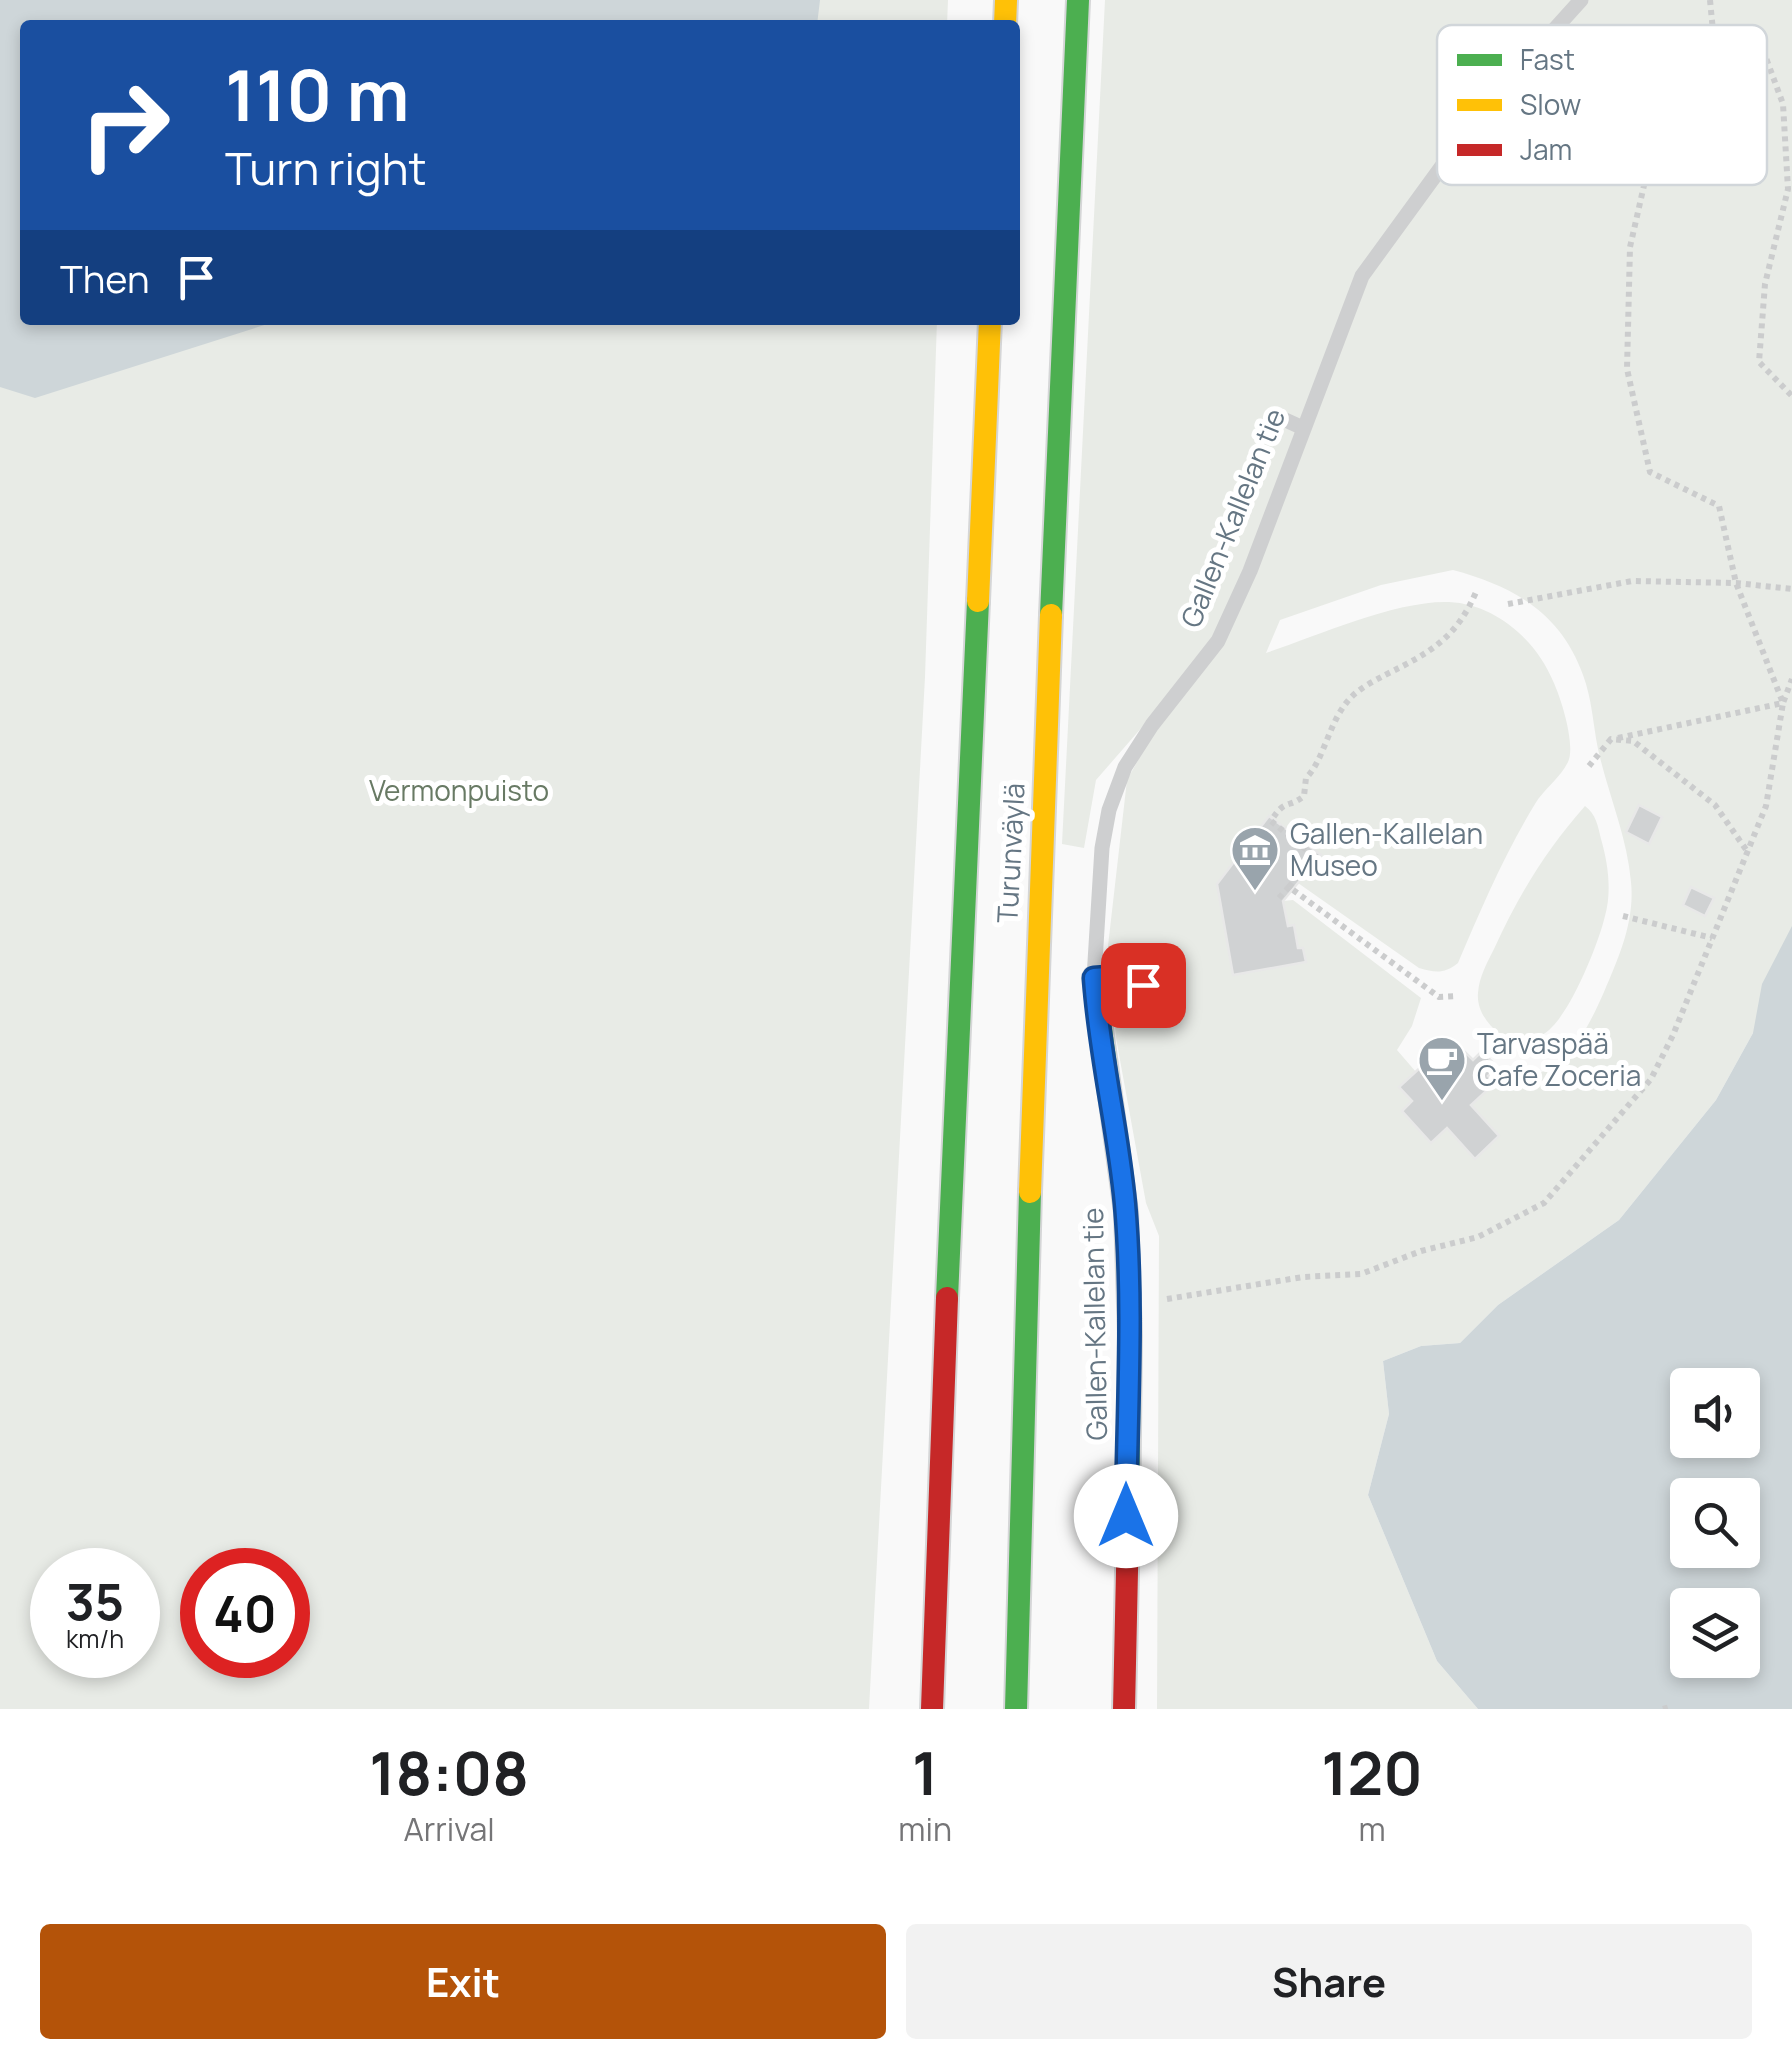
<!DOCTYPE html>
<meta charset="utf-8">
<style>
body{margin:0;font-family:Manrope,sans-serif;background:#f2f2f2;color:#202124;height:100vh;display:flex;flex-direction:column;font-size:38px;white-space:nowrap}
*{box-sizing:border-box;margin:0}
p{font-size:32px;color:#757577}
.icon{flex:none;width:55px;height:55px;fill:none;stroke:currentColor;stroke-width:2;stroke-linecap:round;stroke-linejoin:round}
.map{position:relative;height:1709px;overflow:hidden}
.details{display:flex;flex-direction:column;background:#fff;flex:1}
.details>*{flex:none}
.hud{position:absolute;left:20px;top:20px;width:1000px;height:305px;border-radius:10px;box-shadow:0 5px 15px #0003;background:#1a4fa0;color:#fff;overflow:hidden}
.buttons{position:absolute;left:1670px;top:1368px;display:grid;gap:20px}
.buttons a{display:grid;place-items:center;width:90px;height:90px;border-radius:10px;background:#fff;box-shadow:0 5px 15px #0003;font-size:50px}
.speed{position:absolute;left:30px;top:1548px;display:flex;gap:20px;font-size:50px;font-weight:700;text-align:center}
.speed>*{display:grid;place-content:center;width:130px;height:130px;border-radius:50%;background:#fff;box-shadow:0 5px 15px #0003;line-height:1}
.speed small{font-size:25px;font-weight:400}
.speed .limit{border:15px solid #d22;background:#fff;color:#111}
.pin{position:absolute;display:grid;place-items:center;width:85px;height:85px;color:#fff;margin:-42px;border-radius:20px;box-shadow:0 5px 15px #0006}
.me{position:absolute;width:110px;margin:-55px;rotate:0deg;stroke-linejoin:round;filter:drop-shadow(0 0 8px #0008)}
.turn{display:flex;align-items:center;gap:35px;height:210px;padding:0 40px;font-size:45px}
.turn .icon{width:130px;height:130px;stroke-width:2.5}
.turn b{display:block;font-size:70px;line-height:85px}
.then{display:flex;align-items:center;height:95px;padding:0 40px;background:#0003;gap:20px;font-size:38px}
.eta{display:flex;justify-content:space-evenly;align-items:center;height:170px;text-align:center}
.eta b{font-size:60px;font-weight:700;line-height:70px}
.cta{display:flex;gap:20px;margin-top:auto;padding:20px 40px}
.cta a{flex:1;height:115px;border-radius:10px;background:#b45309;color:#fff;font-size:40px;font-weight:700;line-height:115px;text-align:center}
.cta a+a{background:#f2f2f2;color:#202124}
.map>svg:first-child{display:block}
.green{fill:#e8ebe6;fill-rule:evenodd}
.water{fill:#ced6d9;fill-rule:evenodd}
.building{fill:#d0d2d3;stroke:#e8e8e8;stroke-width:2.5}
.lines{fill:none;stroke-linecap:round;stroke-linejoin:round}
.fast-casing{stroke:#d5d6d7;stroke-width:26}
.slow-casing{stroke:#d5d6d7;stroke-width:26}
.jam-casing{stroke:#d5d6d7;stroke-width:26}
.path{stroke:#cbcccd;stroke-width:6;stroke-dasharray:5 5;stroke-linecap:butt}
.lane{stroke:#cecfd0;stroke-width:15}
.fast{stroke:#4caf50;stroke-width:22}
.slow{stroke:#ffc107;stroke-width:22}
.jam{stroke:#c62828;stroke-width:22}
.route-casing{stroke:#114b97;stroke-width:25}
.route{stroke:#1a73e8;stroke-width:18}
.labels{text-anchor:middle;stroke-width:10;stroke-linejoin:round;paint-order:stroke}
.street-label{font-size:28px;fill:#657683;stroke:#fff}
.park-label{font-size:28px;fill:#687a64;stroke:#fff}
.poi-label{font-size:28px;fill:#657683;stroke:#fff;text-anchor:start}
.key{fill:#fff;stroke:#d1d6da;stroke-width:2.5}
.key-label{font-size:28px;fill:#657683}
</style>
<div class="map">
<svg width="1792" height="1709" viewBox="0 0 1792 1709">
<rect width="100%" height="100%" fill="#f9f9f9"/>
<g class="green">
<polygon points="634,0 948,0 947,25 629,25"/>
<path d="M1105,0h687v1013l-39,20 -37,67 -97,120 -121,85 -38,38 -39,3 -38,15 6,53 -21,81 69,166 41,48h-321l2,-473 -13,-33 -30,-165 -8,-92 19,-166 25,-45 -9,-9 -47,54 -12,68 -22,-4zM1453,570c60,16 108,43 130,105 9,24 10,49 15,74 10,45 29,87 33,133 4,39 -12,75 -27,110 -19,43 -49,104 -107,75l-9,9 6,8 -23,21 28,31 -23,22 -29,-30 -16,15 -29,-32 10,-10 -12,-14 16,-15 -19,-22 15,-24 9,-28 -128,-98 -10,1 5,25 10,22h5l2,14 -72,13 36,-159 29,67 121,85c17,5 25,6 39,-5 23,-54 46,-108 77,-159 8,-14 26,-27 33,-42 8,-17 -7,-64 -15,-81 -17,-41 -58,-77 -104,-79 -52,-2 -133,34 -183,51l14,-33 101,-35z"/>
<path d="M0,194l25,126h912l-12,357 -56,1032h-869zM52,1570h86v85h-86zM202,1570h86v85h-86z"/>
<path d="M1585,806c11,8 13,20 16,33 7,24 11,52 4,77 -7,29 -32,90 -53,111 -9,10 -21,14 -34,17 -20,-7 -42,-28 -40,-51 1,-16 9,-30 16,-44 24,-53 52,-99 91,-143z"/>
</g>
<g class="water">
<polygon points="0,0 820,0 817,25 25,25 25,320 280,320 35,398 0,387"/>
<path d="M1792,926v783h-314l-41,-48 -69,-166 21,-81 -6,-53 38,-15 39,-3 38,-38 121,-85 97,-120 37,-67 9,-49zM1688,1385h54v55h-54zM1688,1495h54v55h-54zM1688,1605h54v55h-54z"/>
</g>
<g class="building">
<polygon points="1639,805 1662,817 1649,844 1626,832"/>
<polygon points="1269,816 1321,855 1283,901 1288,926 1294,925 1298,948 1303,948 1306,962 1233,975 1217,884"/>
<polygon points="1691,887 1714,898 1705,916 1683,905"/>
<polygon points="1446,1044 1459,1057 1464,1051 1473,1060 1482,1051 1497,1067 1488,1076 1495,1083 1471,1105 1499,1136 1475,1159 1447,1128 1431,1143 1402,1111 1412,1101 1399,1087"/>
</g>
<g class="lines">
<g class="fast-casing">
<g id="fast">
<polyline points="1051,615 1078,0"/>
<polyline points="1094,978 1126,1212 1130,1336 1128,1525"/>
<polyline points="947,1298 978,601"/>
<polyline points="1016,1709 1030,1192"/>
</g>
</g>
<g class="slow-casing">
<g id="slow">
<polyline points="1005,25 1006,0"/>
<polyline points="978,601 990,320"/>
<polyline points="1030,1192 1051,615"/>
</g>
</g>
<g class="jam-casing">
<g id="jam">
<polyline points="932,1709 947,1298"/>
<polyline points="1124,1709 1128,1525"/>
</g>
</g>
<g class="path">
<polyline points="1710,0 1713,31 1733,59 1766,58 1783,104 1788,189 1765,284 1759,362 1792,396"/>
<polyline points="1508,604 1632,581 1736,583 1792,589"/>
<polyline points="1618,738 1783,703 1792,679"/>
<polyline points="1589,766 1611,739 1633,741 1715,805 1747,851"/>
<path d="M1289,887l25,-31 -43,-35c14,-23 17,-12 33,-25l2,-18c18,-18 22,-53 41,-76 9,-12 25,-20 38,-27 44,-22 71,-36 91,-83"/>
<polyline points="1279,898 1289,887 1439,997 1457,996"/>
<polyline points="1623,916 1712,938"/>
<polyline points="1167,1299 1303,1277 1361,1274 1421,1251 1478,1237 1544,1203 1651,1079 1673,1035 1766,806 1783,703 1736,583 1719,506 1650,472 1627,369 1630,247 1645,181 1617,146 1572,127 1549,71"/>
<polyline points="1663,1709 1670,1707"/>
</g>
<g class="lane">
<polyline points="1281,418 1303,428"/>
<polyline points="1165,994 1121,977 1094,978 1102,848 1109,810 1125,767 1152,725 1218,641 1250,571 1362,276 1488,103 1581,0"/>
</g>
<use href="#fast" class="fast"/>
<use href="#slow" class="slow"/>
<use href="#jam" class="jam"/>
</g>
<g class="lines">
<g class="route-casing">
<path id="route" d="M1126,1516c1,-103 8,-209 -1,-312 -7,-76 -26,-150 -31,-226l27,-2 22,9"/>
</g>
<use href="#route" class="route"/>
</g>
<defs>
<g id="museum-pin" transform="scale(2.5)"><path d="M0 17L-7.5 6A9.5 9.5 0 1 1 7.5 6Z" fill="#99a4ac" stroke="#fff"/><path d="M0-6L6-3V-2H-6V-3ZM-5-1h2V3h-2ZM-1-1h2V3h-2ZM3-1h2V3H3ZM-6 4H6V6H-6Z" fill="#fff"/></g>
<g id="cafe-pin" transform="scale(2.5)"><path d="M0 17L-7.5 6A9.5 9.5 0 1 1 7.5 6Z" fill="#99a4ac" stroke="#fff"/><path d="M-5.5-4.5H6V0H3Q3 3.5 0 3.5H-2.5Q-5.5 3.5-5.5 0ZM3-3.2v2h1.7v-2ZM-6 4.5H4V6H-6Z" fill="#fff"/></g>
</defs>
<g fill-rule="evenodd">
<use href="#museum-pin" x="1255" y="850"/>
<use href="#cafe-pin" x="1442" y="1060"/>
</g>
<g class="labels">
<g class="street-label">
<text transform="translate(1233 518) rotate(-68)" y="10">Gallen-Kallelan tie</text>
<text transform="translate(1011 853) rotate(-87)" y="10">Turunväylä</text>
<text transform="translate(1095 1324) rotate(-91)" y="10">Gallen-Kallelan tie</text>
</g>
<g class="park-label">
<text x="459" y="801">Vermonpuisto</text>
</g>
<g class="poi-label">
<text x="1290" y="844">Gallen-Kallelan<tspan x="1290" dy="32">Museo</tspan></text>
<text x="1477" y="1054">Tarvaspää<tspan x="1477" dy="32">Cafe Zoceria</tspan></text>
</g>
</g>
<rect x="1437" y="25" width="330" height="160" rx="15" class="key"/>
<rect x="1457" y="54" width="45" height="12" fill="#4caf50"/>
<rect x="1457" y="99" width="45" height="12" fill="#ffc107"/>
<rect x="1457" y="144" width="45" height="12" fill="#c62828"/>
<g class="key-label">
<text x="1520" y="70">Fast</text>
<text x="1520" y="115">Slow</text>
<text x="1520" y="160">Jam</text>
</g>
</svg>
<div class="buttons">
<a><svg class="icon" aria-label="sound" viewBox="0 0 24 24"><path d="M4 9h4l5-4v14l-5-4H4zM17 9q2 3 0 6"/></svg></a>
<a><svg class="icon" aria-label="search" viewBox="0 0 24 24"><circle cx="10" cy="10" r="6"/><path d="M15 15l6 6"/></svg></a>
<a><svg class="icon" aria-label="layers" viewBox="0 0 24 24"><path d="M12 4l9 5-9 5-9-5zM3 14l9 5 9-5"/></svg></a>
</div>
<div class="speed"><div>35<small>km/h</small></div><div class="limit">40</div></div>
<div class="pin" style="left:1143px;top:985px;background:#d93025"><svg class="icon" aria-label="arrive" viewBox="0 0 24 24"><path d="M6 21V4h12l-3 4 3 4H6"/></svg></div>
<svg class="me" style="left:1126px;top:1516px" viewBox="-20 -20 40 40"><circle r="19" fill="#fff"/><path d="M0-13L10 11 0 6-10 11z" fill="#1a73e8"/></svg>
<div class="hud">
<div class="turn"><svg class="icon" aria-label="right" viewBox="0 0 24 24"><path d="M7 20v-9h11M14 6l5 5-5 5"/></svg><div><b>110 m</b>Turn right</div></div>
<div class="then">Then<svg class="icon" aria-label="arrive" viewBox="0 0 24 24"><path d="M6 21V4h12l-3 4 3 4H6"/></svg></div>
</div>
</div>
<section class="details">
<div class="eta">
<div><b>18:08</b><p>Arrival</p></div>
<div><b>1</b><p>min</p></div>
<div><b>120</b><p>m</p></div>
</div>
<div class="cta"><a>Exit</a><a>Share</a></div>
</section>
